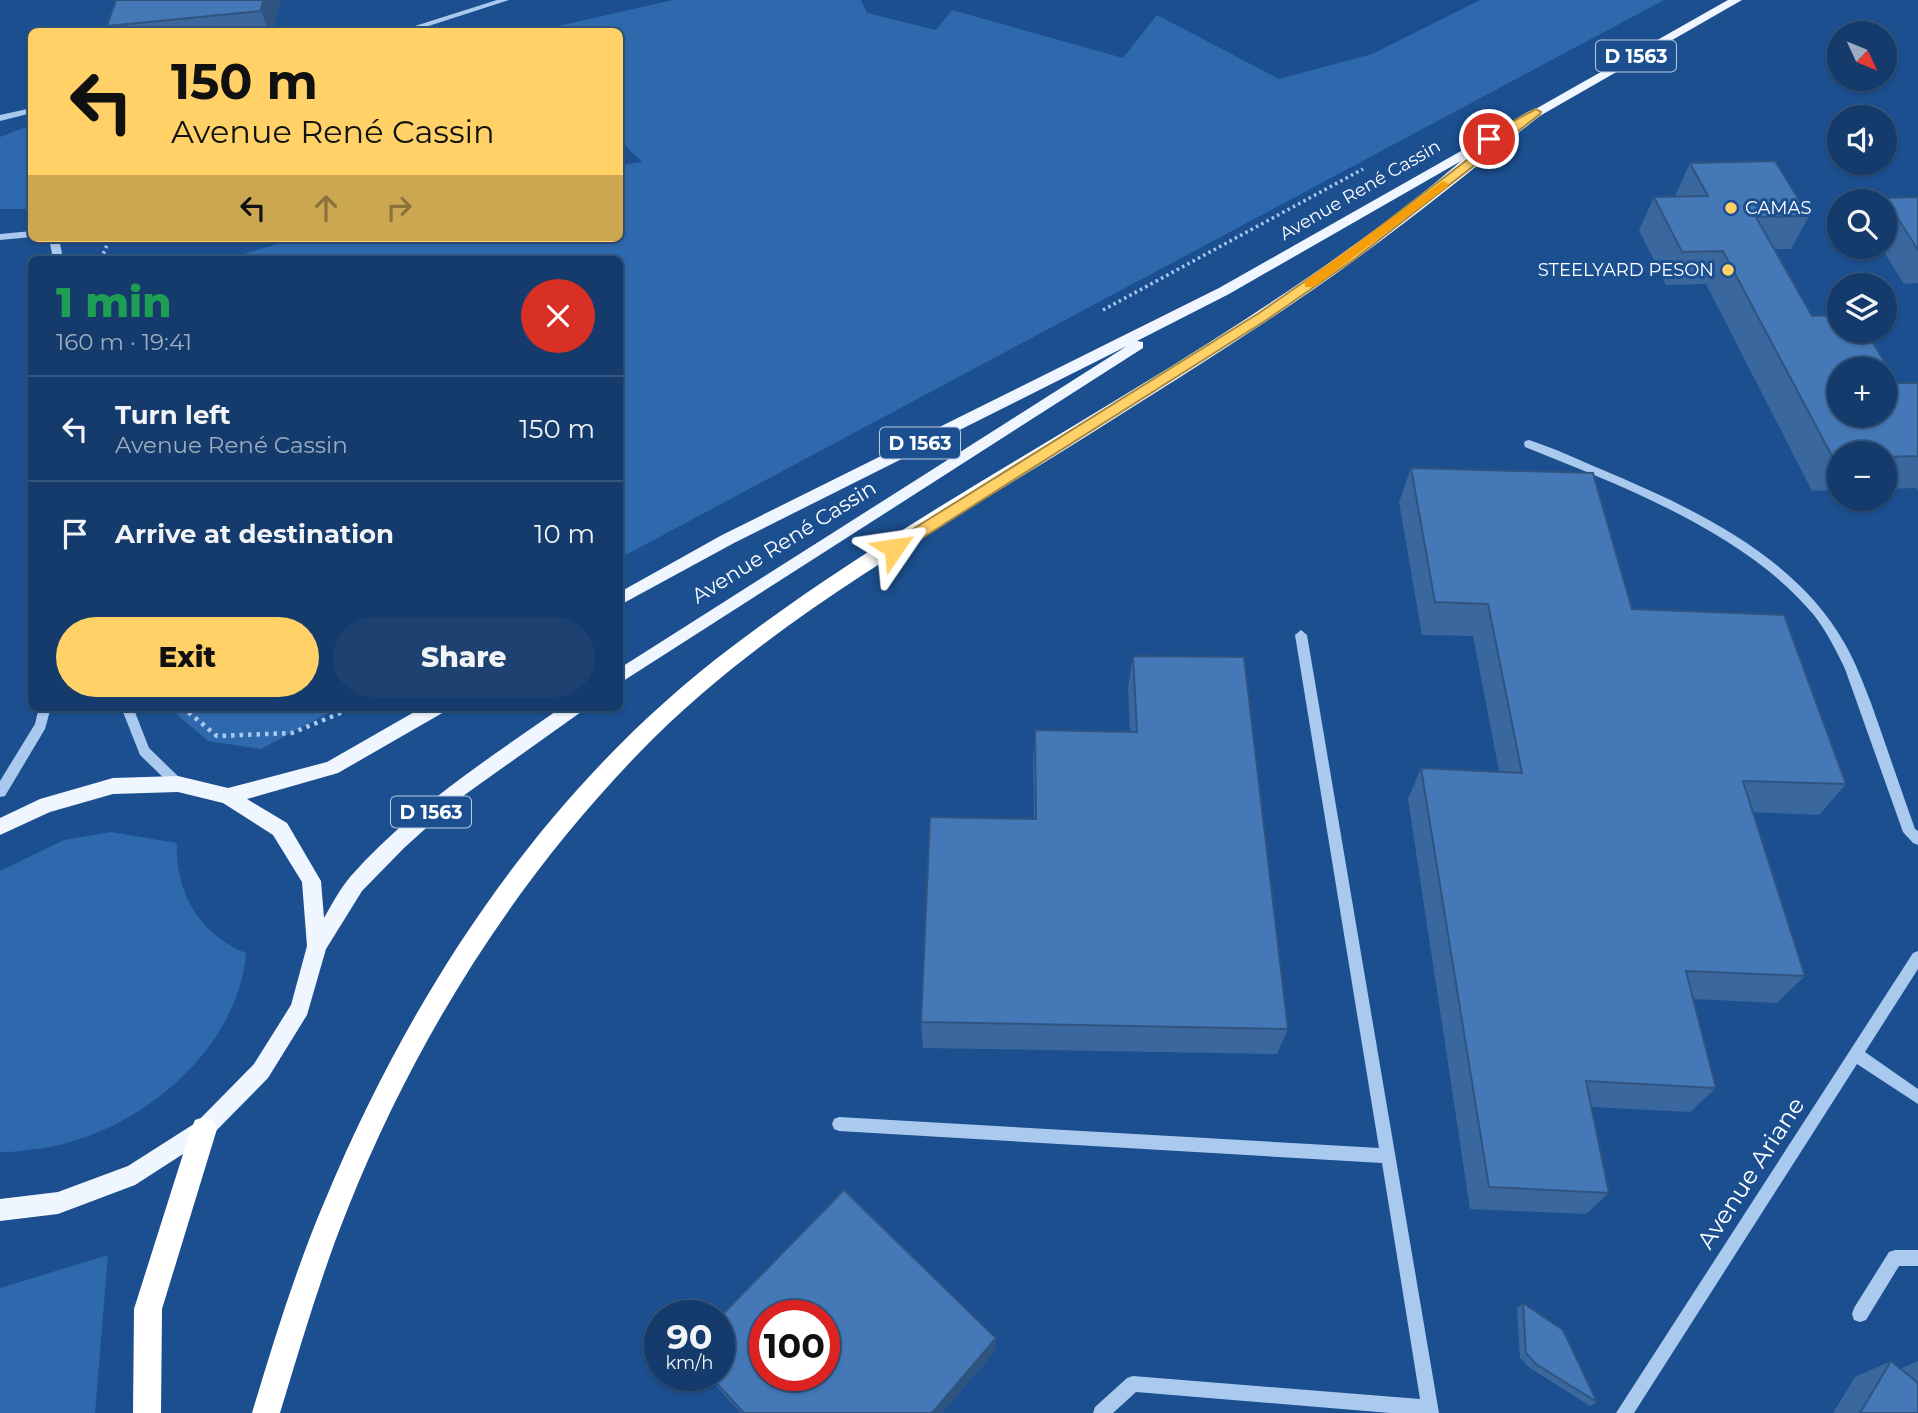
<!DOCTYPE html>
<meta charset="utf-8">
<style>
body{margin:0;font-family:Montserrat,sans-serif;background:#1d4271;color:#f1f3f6;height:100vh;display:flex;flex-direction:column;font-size:26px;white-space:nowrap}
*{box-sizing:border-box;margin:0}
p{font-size:23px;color:#9dadc1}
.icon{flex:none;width:38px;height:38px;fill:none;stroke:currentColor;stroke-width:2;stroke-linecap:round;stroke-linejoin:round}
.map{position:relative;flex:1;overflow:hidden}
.details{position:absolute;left:28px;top:256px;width:595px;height:455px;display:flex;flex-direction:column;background:#143b6b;border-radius:10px;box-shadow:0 2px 5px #0004,0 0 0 2px #33557e}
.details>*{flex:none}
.top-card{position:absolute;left:28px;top:28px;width:595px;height:214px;border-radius:10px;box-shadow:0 2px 5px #0004,0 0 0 2px #33557e;background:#ffd166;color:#111;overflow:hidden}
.needle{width:46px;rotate:134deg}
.fabs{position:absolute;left:1827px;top:21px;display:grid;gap:14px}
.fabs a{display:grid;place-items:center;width:70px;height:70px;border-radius:50%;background:#143b6b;box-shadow:0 2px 5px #0004,0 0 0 2px #33557e;font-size:35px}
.speed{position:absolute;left:644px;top:1300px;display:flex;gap:14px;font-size:35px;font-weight:700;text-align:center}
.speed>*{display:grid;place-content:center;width:91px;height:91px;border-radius:50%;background:#143b6b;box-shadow:0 2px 5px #0004,0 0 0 2px #33557e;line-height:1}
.speed small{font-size:18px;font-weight:400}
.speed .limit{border:10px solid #d22;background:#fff;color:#111}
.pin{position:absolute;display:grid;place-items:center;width:60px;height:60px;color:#fff;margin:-30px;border:4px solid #fff;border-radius:50%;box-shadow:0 2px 7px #0007}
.me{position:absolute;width:77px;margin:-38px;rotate:58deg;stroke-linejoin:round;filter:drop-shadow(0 0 5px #0008)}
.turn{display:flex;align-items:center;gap:24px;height:147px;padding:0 28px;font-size:32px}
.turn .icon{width:91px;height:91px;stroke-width:2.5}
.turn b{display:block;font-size:49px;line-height:60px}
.lanes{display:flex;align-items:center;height:66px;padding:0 28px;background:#0003;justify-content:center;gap:35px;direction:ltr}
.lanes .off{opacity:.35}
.round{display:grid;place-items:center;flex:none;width:74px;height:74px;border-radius:37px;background:#1d4271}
.headline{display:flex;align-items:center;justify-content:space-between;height:119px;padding:0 28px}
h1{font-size:42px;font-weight:800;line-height:52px;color:#1e9e55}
.action{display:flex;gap:14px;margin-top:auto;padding:14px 28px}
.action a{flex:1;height:80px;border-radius:42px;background:#ffd166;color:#111;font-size:28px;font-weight:800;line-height:80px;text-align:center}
.action a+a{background:#1d4271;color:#f1f3f6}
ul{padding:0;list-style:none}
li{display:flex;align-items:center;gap:21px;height:105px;padding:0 28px;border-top:2px solid #33557e}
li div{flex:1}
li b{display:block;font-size:26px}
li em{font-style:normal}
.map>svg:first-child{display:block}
.green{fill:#2e69ad}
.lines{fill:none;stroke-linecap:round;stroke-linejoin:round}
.path-far1{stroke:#a9c9ee;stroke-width:3.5;stroke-dasharray:2.5 3.5;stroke-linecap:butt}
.path{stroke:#a9c9ee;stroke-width:4.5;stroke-dasharray:3.5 5;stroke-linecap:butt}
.minor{fill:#a9c9ee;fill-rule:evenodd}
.major{fill:#f0f6ff;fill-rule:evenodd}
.highway{fill:#fff;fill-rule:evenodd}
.wall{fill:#3a679d}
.shaded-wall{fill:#305480}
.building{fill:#4478b7;stroke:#305480;stroke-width:2;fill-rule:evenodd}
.route{fill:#ffd166;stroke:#a68842;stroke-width:2}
.slow{fill:#f59e0b}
.poi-dot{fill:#ffd166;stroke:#1b4f8f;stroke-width:2.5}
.labels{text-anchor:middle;stroke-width:6;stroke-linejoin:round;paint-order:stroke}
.far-street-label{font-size:18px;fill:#fff;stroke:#1b4f8f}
.far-poi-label{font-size:18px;fill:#fff;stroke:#1b4f8f;text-anchor:start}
.shield{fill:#1b4f8f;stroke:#bbcadd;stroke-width:2}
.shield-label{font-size:19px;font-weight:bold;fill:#fff}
.street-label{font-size:21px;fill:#fff;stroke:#1b4f8f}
.near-street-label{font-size:24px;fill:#fff;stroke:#1b4f8f}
</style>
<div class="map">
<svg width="1918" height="1413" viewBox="0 0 1918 1413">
<rect width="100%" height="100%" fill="#1b4f8f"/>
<g class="green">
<polygon points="673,0 861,0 867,13 936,30 952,10 1123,58 1157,15 1279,79 1372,54 1480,0 1664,0 620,558 620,259 228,259 296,238 620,238 620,165 642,162 620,141 620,32 536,31"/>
<polygon points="31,125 31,209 0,209 0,137"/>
<polygon points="173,707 340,707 261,749 208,741 174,712"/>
<path d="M110,832l67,11c-2,49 22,91 69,110 -8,100 -113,184 -209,196 -12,1 -25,4 -37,3v-281l64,-31z"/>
<polygon points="108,1255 95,1413 0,1413 0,1288"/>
</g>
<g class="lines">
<g class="path-far1">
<polyline points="101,259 110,238"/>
<polyline points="1103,310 1363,169"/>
</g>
<polyline class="path" points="182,707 217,736 292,733 355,707"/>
<g class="minor">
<polygon points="497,0 509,0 410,32 396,32"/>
<polygon points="32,108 32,113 0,121 0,115"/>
<polygon points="32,231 32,237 0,240 0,234"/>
<polygon points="49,238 59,238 63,259 53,259"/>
<path d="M1529,440c25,8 50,20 74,30 90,38 193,86 242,174 11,19 18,39 26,59 15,42 29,84 44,126l3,2v14l-5,-2 -10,-11 -58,-163c-9,-19 -19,-39 -32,-55 -69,-82 -191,-128 -288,-167l-1,-3 1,-3z"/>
<polygon points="1301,630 1307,635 1439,1413 1390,1413 1136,1392 1113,1413 1093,1413 1095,1407 1127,1378 1133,1376 1420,1399 1382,1163 839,1131 834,1129 832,1124 834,1119 839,1117 1379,1148 1295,635"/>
<polygon points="39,707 51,707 45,729 5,796 0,797 0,781 35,724"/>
<polygon points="121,707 133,707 149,748 182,780 184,784 182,788 178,789 174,788 140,755"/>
<polygon points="1918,951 1918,969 1865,1052 1918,1089 1918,1104 1857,1064 1634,1413 1616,1413 1913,953"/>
<polygon points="1895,1250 1918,1250 1918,1266 1899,1266 1866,1320 1860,1322 1854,1320 1852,1314 1854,1308 1889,1252"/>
</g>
<g class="major">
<polygon points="1728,0 1742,0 1229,294 1137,341 1143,342 1143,348 620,683 620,668 1127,346 734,543 620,605 620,592 722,535 1219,288"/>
<path d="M423,707h24l-3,5 -106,61 -91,26 40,24 34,58 3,37c8,-14 16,-29 26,-41 60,-68 138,-118 212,-170h22l-3,5 -125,89 -52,47 -42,43 -36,58 -19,66 -39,63 -57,58 -76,49 -77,29 -58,7v-22l58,-7 70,-26 69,-44 57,-58 37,-59 16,-59 -5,-64 -29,-47 -50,-32 -45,-11 -65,2 -63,18 -50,23v-17l40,-19 73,-21 65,-2 50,12 99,-26z"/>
</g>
<g class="highway">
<path d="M1536,108l5,1v6c-61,48 -121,98 -185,144 -86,63 -176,118 -266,175 -155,98 -323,186 -451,319 -126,130 -224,287 -291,455 -27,67 -47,136 -68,205h-28c22,-73 44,-145 74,-215 89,-213 221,-412 407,-552 153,-116 326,-207 488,-311 67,-43 132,-87 194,-136 33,-25 86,-76 121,-91z"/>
<polygon points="204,1117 213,1120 217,1129 162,1309 161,1413 133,1413 134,1309 191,1129 195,1120"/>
</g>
</g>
<g class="wall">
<polygon points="280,0 273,32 110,32 107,26"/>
<polygon points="1690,163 1809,216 1791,249 1775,249 1812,316 1897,383 1918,383 1918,491 1916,488 1885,489 1885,453 1839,453 1839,490 1812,491 1706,284 1666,285 1639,230 1654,197 1675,196"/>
<polygon points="1918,197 1918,283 1904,284 1881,247 1885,247 1885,201 1883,201 1885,198"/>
<polygon points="1411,468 1632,609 1846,784 1819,815 1753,812 1805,976 1777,1003 1693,999 1716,1088 1690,1112 1592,1107 1609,1193 1586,1214 1470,1209 1408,799 1421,768 1499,771 1473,636 1422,635 1399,502"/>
<polygon points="1133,656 1288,1029 1277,1054 923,1048 921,1022 1034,819 1033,761 1035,730 1130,732 1128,688"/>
<polygon points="1523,1303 1597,1402 1590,1406 1530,1368 1520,1358 1517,1308"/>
<polygon points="996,1338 995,1351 942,1413 741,1413 707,1376 719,1376"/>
<polygon points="1891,1361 1900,1369 1918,1361 1918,1413 1833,1413 1855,1377"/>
</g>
<g class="shaded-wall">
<polygon points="263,0 280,0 273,32 269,32 261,11"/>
<polygon points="996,1338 995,1351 942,1413 932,1413"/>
</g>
<g class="building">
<polygon points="116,0 263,0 261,11 107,26"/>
<path d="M1775,161l34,55 -53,1 56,99 27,-1v16h27l31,52h21v73l-33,1v-4h-46v5h-6l-110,-207 -41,1 -28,-55 54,-1 -18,-33zM1839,369h46v46h-46z"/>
<polygon points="1918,197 1918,250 1885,198"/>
<polygon points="1411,468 1593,473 1632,609 1784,615 1846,784 1743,781 1805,976 1686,971 1716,1088 1586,1081 1609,1193 1489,1187 1421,768 1522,773 1488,604 1435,602"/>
<polygon points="1133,656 1244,657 1288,1029 921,1022 930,817 1036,819 1035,730 1137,732"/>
<path d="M844,1190l152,148 -64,75h-188l-34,-37h9v-58zM765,1316h59v60h-59z"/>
<polygon points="1523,1303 1563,1330 1597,1402 1536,1364 1526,1353"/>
<polygon points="1891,1361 1918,1383 1918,1413 1860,1413"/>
</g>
<polygon class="route" points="1536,109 1541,112 1540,114 1356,258 1268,319 900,552 889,552 889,544 1259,313 1347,252 1489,143 1484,142 1484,137"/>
<polygon class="slow" points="1443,181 1449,184 1447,187 1314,287 1305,287 1305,281"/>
<g class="poi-dot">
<circle cx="1731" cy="208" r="7"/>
<circle cx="1728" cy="270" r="7"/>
</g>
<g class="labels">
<g class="far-street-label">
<text transform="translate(1360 190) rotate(-30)" y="6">Avenue René Cassin</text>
</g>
<g class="far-poi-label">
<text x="1745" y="214">CAMAS</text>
<text x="1714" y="276" text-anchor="end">STEELYARD PESON</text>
</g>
<g class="shield">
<rect x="1596" y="40.5" width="80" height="31" rx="5"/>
<rect x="880" y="427.5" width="80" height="31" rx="5"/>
<rect x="391" y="796.5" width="80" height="31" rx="5"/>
</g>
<g class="shield-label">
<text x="1636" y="63">D 1563</text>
<text x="920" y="450">D 1563</text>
<text x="431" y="819">D 1563</text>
</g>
<g class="street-label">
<text transform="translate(784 542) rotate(-32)" y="7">Avenue René Cassin</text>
</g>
<g class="near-street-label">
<text transform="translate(1751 1173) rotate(-57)" y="8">Avenue Ariane</text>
</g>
</g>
</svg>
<div class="fabs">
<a><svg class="needle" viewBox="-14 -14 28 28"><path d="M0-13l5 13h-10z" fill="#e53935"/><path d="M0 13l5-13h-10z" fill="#9dadc1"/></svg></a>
<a><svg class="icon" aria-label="sound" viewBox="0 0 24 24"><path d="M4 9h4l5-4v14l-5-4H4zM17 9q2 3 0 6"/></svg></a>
<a><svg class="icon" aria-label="search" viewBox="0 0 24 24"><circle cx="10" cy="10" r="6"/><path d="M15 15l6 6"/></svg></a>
<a><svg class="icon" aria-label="layers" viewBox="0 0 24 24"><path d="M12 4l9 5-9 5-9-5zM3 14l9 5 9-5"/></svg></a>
<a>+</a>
<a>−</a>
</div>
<div class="speed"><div>90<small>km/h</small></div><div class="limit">100</div></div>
<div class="pin" style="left:1489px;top:139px;background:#d93025"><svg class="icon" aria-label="arrive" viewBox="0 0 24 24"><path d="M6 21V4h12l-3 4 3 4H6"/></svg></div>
<svg class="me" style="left:894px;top:548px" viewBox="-20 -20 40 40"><path d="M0-17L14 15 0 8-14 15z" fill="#ffd166" stroke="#fff" stroke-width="4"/></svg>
<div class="top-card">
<div class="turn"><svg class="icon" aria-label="left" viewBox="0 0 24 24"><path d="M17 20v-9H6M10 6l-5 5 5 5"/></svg><div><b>150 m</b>Avenue René Cassin</div></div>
<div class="lanes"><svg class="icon" aria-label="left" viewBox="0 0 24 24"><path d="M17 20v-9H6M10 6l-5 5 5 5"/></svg><svg class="icon off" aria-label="ahead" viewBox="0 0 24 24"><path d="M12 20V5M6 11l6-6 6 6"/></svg><svg class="icon off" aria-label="right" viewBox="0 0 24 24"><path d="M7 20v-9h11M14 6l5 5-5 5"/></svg></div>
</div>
<section class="details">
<div class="headline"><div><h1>1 min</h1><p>160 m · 19:41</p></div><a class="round" style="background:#d93025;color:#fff"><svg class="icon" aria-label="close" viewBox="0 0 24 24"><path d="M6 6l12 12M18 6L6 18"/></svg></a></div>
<ul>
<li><svg class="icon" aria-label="left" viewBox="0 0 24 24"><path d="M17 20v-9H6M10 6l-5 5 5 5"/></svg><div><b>Turn left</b><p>Avenue René Cassin</p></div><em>150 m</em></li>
<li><svg class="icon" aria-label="arrive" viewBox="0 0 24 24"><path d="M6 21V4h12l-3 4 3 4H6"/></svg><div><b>Arrive at destination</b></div><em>10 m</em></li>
</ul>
<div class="action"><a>Exit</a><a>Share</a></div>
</section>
</div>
